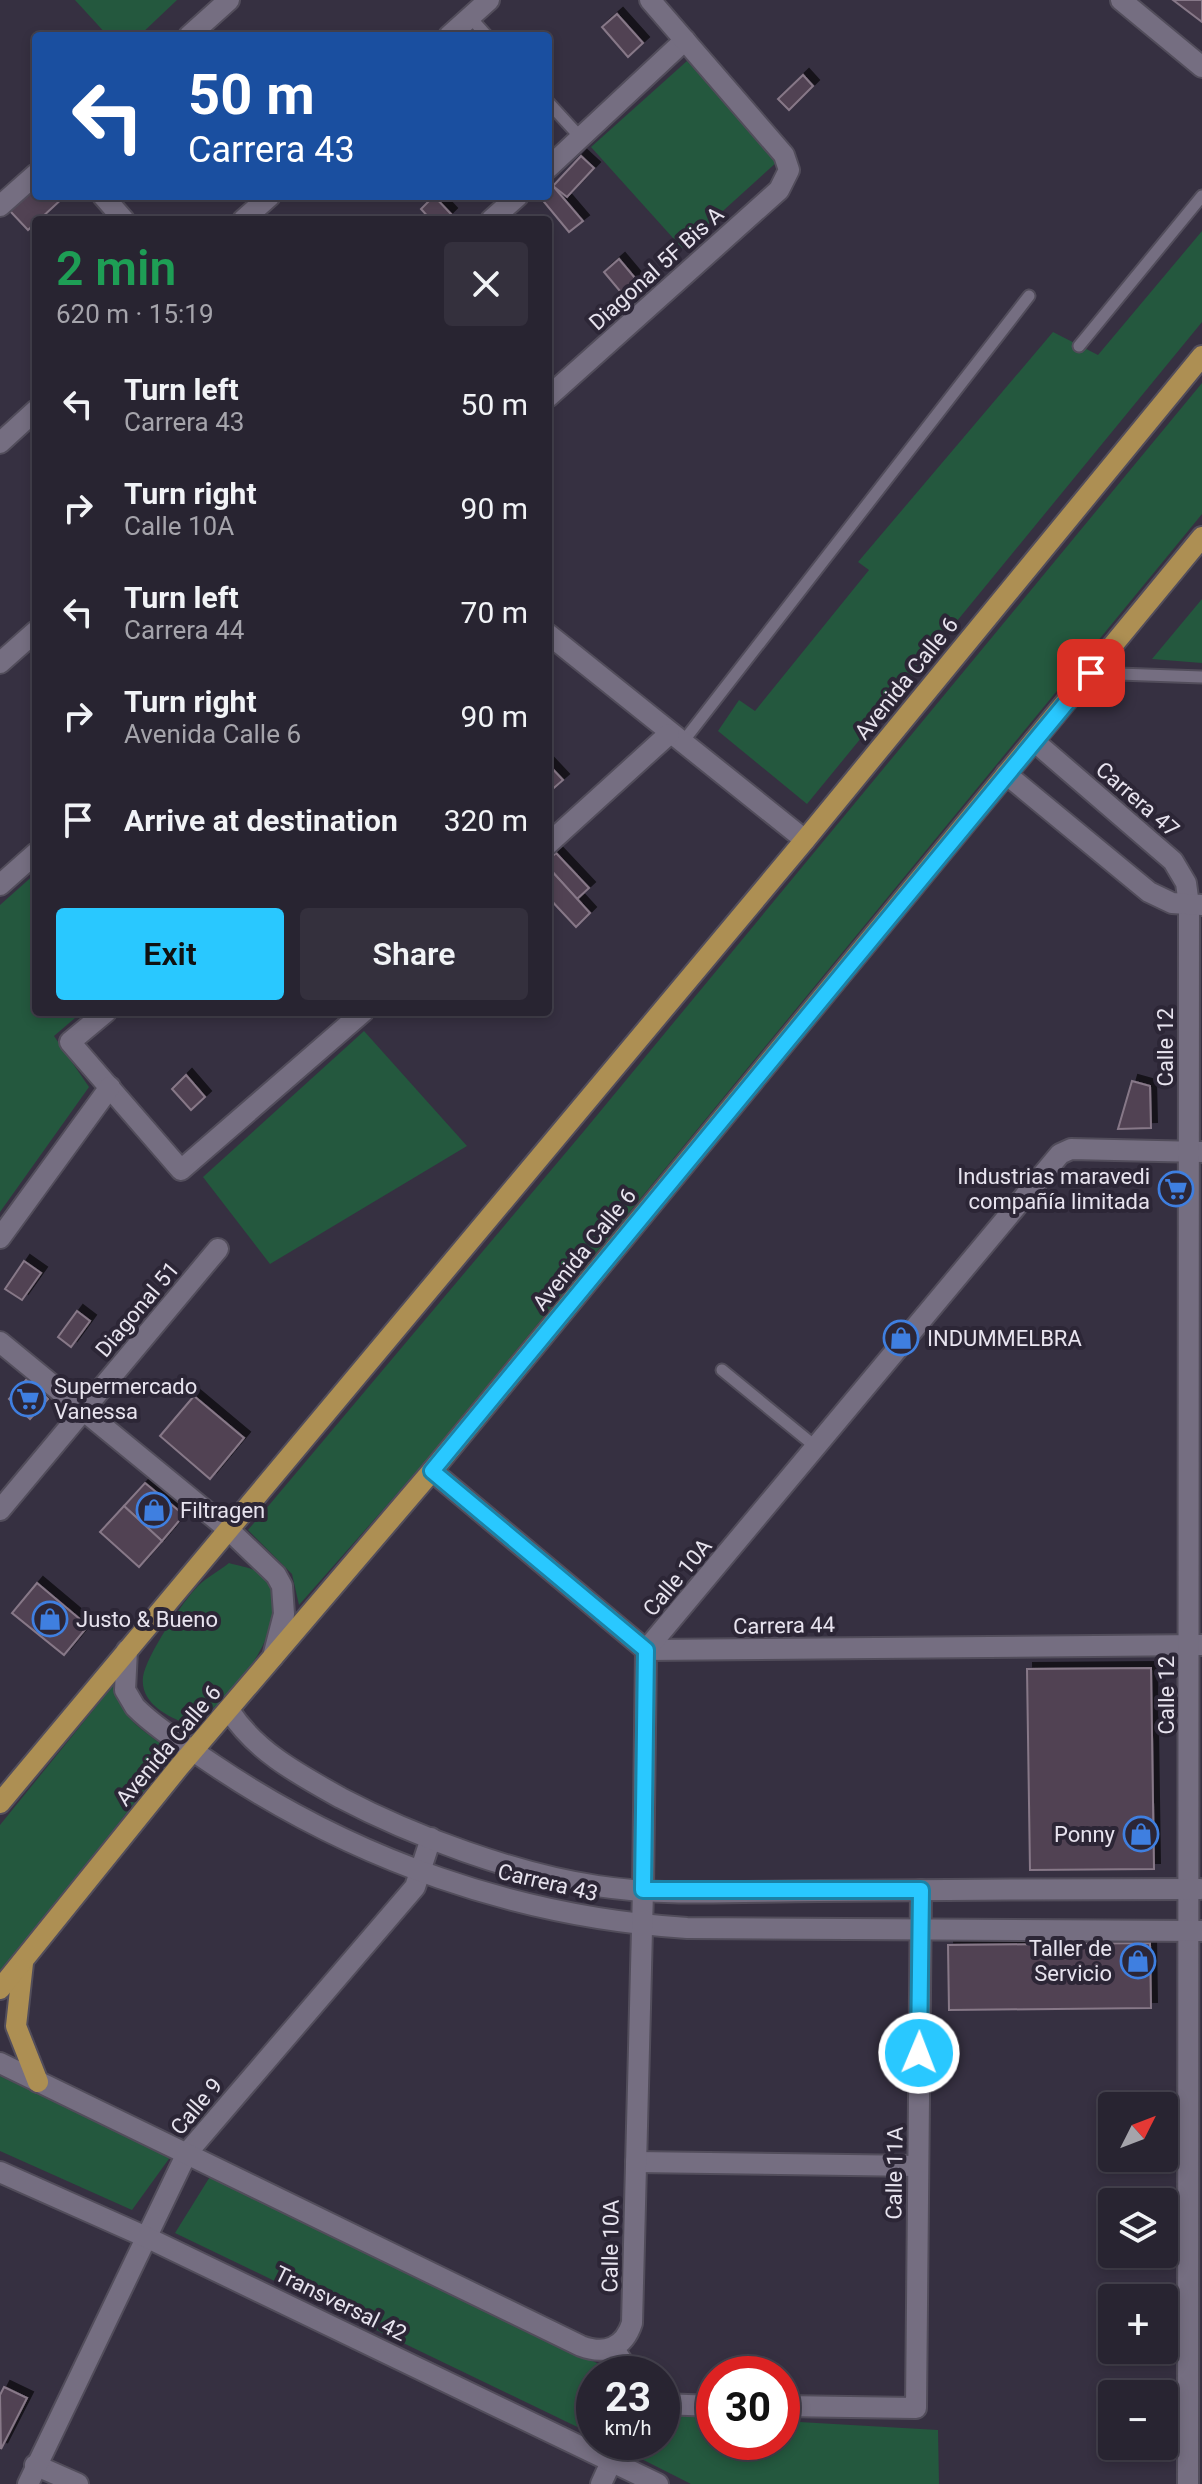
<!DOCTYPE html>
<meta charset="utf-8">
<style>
body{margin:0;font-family:Roboto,sans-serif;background:#34303d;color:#f1f3f6;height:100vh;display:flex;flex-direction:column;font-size:30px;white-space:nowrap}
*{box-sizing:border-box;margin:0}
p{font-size:26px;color:#a5a4ab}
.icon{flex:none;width:44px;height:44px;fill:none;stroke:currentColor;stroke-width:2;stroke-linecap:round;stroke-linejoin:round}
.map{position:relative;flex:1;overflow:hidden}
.sheet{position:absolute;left:32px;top:216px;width:520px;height:800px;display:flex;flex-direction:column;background:#282431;border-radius:8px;box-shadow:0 4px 12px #0003,0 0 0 2px #44414d}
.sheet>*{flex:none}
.banner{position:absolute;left:32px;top:32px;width:520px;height:168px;border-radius:8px;box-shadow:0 4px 12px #0003,0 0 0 2px #44414d;background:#1a4fa0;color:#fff;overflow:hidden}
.needle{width:52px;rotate:48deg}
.controls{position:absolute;left:1098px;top:2092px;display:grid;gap:16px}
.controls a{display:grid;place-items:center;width:80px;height:80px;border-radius:8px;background:#282431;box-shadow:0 4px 12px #0003,0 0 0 2px #44414d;font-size:40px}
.speed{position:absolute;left:576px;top:2356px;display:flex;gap:16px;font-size:40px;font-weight:700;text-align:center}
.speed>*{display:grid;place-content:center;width:104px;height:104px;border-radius:50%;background:#282431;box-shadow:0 4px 12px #0003,0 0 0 2px #44414d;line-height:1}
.speed small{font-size:20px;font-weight:400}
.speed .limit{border:12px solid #d22;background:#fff;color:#111}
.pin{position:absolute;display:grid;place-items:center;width:68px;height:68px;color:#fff;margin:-34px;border-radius:16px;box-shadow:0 4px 12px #0006}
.me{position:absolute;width:88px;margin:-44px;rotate:1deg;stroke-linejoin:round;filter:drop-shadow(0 0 6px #0008)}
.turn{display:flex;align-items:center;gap:28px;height:168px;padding:0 24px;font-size:36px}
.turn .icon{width:104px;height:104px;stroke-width:2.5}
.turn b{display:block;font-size:56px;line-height:68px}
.round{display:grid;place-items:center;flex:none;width:84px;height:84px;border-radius:8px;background:#34303d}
.headline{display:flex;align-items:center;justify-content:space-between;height:136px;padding:0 24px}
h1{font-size:48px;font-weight:600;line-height:60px;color:#1e9e55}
.primary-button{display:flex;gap:16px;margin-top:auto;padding:16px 24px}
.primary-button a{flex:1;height:92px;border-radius:8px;background:#29c8ff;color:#111;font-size:32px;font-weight:600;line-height:92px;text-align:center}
.primary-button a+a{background:#34303d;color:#f1f3f6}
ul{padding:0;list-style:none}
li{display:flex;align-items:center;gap:24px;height:104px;padding:0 24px}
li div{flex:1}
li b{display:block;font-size:30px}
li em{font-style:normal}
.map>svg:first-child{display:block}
.green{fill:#24583e}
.building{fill:#514352;stroke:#877888;stroke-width:2;filter:url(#shadow)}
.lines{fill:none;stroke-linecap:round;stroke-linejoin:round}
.service-casing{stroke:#524d5b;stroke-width:15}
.minor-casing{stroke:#524d5b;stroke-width:24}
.tertiary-casing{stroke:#524d5b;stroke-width:24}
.primary-casing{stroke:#524d5b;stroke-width:24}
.service{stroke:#756e81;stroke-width:11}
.minor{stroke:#756e81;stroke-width:20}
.tertiary{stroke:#756e81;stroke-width:20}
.primary{stroke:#ad8f53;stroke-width:20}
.route-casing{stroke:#1b82a6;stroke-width:20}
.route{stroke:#29c8ff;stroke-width:14}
.labels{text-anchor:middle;stroke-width:8;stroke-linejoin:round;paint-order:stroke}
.street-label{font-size:22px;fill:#e7e3ee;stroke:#2c2636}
.poi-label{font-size:22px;fill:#e7e3ee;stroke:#2c2636;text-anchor:start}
</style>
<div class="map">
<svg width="1202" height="2484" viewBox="0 0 1202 2484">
<defs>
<filter id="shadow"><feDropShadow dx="6" dy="-6" stdDeviation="0" flood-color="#0009"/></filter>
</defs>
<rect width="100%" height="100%" fill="#363041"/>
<g class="green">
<polygon points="75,0 177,0 139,36 108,36"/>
<polygon points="687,61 778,161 682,248 591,147"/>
<polygon points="1202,231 1202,322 807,804 718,731 739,700 755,711 869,570 858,562 1053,332 1098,355"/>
<polygon points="1202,383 1202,514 418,1470 299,1605 292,1574 248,1530 584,1131"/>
<polygon points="1202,599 1202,663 1152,659"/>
<polygon points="36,873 36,1012 82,1012 54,1036 89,1087 0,1212 0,905"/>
<polygon points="364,1031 467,1146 270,1264 203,1177"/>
<path d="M229,1563c13,4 31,5 39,18 27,43 -41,129 -81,143 -20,-8 -47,-21 -44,-47 3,-21 40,-76 55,-91 9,-9 21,-15 31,-23z"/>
<path d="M116,1682c-1,36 32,51 58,71l-174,220v-148z"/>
<polygon points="0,2076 171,2156 132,2210 0,2151"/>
<polygon points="211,2175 607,2368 613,2374 594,2374 594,2435 175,2233"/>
<polygon points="662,2414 714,2417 714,2442 782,2442 782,2421 938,2430 939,2484 691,2484 608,2442 662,2442"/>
</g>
<g class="building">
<polygon points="1173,0 1202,0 1202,22"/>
<polygon points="617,14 643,43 628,57 602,27"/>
<polygon points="803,75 813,86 789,110 778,99"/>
<polygon points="581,156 594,168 567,197 553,186"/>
<polygon points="553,186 583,221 569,232 540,197 548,196"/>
<polygon points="36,187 36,196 65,196 28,230 10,211"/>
<polygon points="434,196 451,214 445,220 431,220 421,209"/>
<polygon points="619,259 640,284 625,297 604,272"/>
<polygon points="548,764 563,780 548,793"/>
<polygon points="556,853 589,888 577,899 548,867 548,860"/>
<polygon points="548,867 590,913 576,927 548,897"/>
<polygon points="186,1075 205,1097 191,1110 172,1089"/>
<polygon points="1132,1081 1150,1086 1151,1128 1118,1129"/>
<polygon points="24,1261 41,1273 22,1300 5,1289"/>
<polygon points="77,1311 90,1321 71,1347 58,1337"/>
<polygon points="27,1379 48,1399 30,1419 9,1399"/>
<polygon points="194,1396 244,1438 210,1479 160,1436"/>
<polygon points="145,1483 184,1515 162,1541 124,1506"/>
<polygon points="124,1506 162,1541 139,1567 100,1532"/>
<polygon points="37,1583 88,1626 64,1655 12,1613"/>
<polygon points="1151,1668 1154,1869 1030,1870 1027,1669"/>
<polygon points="1150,1943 1151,2008 949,2010 948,1945"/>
<polygon points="4,2387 27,2398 1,2449 0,2395"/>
</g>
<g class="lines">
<g class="service-casing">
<g id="service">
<polyline points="470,17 487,36"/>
<polyline points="548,102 581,138"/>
<polyline points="1079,346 1202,196"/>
<polyline points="1091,673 1202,677"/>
<polyline points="682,743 1029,296"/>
<polyline points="722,1370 816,1447"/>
</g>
</g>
<g class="minor-casing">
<g id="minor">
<polyline points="189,36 229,0"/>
<polyline points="449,36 489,0"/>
<polyline points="548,168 685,40"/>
<polyline points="103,196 124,220"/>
<polyline points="0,206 36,174"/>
<polyline points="243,220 270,196"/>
<polyline points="491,220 518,196"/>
<polyline points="548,397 779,190 789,170 784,155 650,0"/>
<polyline points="0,443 36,410"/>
<polyline points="548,634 805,840"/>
<polyline points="0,663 36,631"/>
<polyline points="548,844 669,734"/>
<polyline points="0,885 36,853"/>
<polyline points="106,1012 70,1042 181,1170 363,1012"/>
<polyline points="0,1238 110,1087"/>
<polyline points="432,1471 646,1650 1202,1645"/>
<polyline points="0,1510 218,1249"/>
<polyline points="643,1890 646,1650 1060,1154 1071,1149 1202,1152"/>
<polyline points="636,2162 918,2166"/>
<polyline points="613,2348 631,2374"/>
<polyline points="662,2404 714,2406"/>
<polyline points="782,2406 916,2408 921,1890"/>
<polyline points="35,2465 78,2484"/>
<polyline points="28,2484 187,2153 415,1887 431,1838"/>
<polyline points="601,2484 612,2460"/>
</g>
</g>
<g class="tertiary-casing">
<g id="tertiary">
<polyline points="1121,0 1202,67"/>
<polyline points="1034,741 1173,861 1186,883 1189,905 1188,2484"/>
<polyline points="1006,774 1149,892 1172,903 1202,905"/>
<polyline points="0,1342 228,1529 276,1575 282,1586 284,1614 273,1657"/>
<path d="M127,1650l-2,40 10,17c23,23 53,40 79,58 141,95 303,152 473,163l515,3"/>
<path d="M229,1710c26,41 69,64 112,88 72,38 175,76 256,88 73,11 149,5 223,5 127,-1 253,-2 380,-2"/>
<path d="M0,2063l581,283c24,9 43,2 51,-23l11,-433"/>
<polyline points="0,2172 146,2237 658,2484"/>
</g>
</g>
<g class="primary-casing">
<g id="primary">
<polyline points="0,1803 805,840 1202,356"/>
<polyline points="23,1963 16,2026 38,2082"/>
<polyline points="0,1989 179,1767 432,1471 1202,537"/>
</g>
</g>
<use href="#service" class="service"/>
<use href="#minor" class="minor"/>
<use href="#tertiary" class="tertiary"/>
<use href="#primary" class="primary"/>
</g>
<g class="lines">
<g class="route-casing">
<polyline id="route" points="919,2053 921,1890 643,1890 646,1650 432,1471 1091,673"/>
</g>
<use href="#route" class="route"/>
</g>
<defs>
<g id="supermarket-ring" transform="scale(1.8)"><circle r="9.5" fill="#2c2636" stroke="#3f7fe0" stroke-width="1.5"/><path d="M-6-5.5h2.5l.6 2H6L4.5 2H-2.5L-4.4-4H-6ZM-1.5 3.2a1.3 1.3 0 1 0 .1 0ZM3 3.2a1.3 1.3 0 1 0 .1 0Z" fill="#3f7fe0"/></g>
<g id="shop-ring" transform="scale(1.8)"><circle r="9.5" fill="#2c2636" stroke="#3f7fe0" stroke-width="1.5"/><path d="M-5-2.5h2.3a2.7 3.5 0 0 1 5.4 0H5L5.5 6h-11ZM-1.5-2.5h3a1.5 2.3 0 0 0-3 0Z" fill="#3f7fe0"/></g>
</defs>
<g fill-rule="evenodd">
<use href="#supermarket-ring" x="1176" y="1189"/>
<use href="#shop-ring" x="901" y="1338"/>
<use href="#supermarket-ring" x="28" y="1399"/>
<use href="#shop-ring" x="154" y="1510"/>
<use href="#shop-ring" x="50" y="1619"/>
<use href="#shop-ring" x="1141" y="1834"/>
<use href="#shop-ring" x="1138" y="1961"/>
</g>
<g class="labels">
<g class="street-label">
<text transform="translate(656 268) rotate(-42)" y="8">Diagonal 5F Bis A</text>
<text transform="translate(906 678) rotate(-51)" y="8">Avenida Calle 6</text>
<text transform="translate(1138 799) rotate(41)" y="8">Carrera 47</text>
<text transform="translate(1165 1047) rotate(-90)" y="8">Calle 12</text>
<text transform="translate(584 1249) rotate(-51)" y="8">Avenida Calle 6</text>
<text transform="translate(137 1309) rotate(-50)" y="8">Diagonal 51</text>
<text transform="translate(677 1577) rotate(-50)" y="8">Calle 10A</text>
<text transform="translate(784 1625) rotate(-1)" y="8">Carrera 44</text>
<text transform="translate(1166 1695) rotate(-90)" y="8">Calle 12</text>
<text transform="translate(168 1745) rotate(-50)" y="8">Avenida Calle 6</text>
<text transform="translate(548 1882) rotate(13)" y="8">Carrera 43</text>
<text transform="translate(196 2106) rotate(-50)" y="8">Calle 9</text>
<text transform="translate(894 2173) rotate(-89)" y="8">Calle 11A</text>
<text transform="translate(610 2246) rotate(-89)" y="8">Calle 10A</text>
<text transform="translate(341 2303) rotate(26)" y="8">Transversal 42</text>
</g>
<g class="poi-label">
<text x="1150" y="1184" text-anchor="end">Industrias maravedi<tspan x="1150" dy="25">compañía limitada</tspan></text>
<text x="927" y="1346">INDUMMELBRA</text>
<text x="54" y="1394">Supermercado<tspan x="54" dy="25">Vanessa</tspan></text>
<text x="180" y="1518">Filtragen</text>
<text x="76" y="1627">Justo &amp; Bueno</text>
<text x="1115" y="1842" text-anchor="end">Ponny</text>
<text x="1112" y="1956" text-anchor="end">Taller de<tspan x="1112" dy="25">Servicio</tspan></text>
</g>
</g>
</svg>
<div class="controls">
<a><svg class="needle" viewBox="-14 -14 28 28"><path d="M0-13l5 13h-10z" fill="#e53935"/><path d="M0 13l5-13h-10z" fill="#a5a4ab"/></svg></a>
<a><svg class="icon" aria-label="layers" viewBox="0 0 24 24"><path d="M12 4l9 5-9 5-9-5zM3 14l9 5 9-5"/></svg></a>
<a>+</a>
<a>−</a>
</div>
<div class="speed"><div>23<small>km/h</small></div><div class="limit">30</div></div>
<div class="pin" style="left:1091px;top:673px;background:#d93025"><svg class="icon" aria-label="arrive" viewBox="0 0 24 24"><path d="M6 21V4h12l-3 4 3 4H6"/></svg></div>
<svg class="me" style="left:919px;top:2053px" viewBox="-20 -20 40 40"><circle r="17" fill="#29c8ff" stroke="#fff" stroke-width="3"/><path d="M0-11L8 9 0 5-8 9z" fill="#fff"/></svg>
<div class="banner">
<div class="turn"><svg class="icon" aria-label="left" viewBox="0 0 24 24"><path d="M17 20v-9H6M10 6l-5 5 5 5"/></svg><div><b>50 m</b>Carrera 43</div></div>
</div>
<section class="sheet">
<div class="headline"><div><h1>2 min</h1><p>620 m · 15:19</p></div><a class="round"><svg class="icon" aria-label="close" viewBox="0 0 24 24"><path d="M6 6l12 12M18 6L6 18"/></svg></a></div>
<ul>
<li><svg class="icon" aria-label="left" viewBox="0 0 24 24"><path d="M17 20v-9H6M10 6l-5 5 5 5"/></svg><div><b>Turn left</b><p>Carrera 43</p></div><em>50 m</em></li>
<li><svg class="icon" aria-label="right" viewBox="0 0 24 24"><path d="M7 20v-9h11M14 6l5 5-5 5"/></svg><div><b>Turn right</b><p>Calle 10A</p></div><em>90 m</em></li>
<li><svg class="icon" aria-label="left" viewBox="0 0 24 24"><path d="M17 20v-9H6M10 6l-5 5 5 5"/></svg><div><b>Turn left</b><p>Carrera 44</p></div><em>70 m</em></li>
<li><svg class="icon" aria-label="right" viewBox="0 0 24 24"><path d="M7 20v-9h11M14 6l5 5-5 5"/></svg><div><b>Turn right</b><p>Avenida Calle 6</p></div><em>90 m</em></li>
<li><svg class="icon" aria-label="arrive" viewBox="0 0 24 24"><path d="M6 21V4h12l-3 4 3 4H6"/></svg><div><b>Arrive at destination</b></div><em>320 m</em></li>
</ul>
<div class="primary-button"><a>Exit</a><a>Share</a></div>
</section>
</div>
